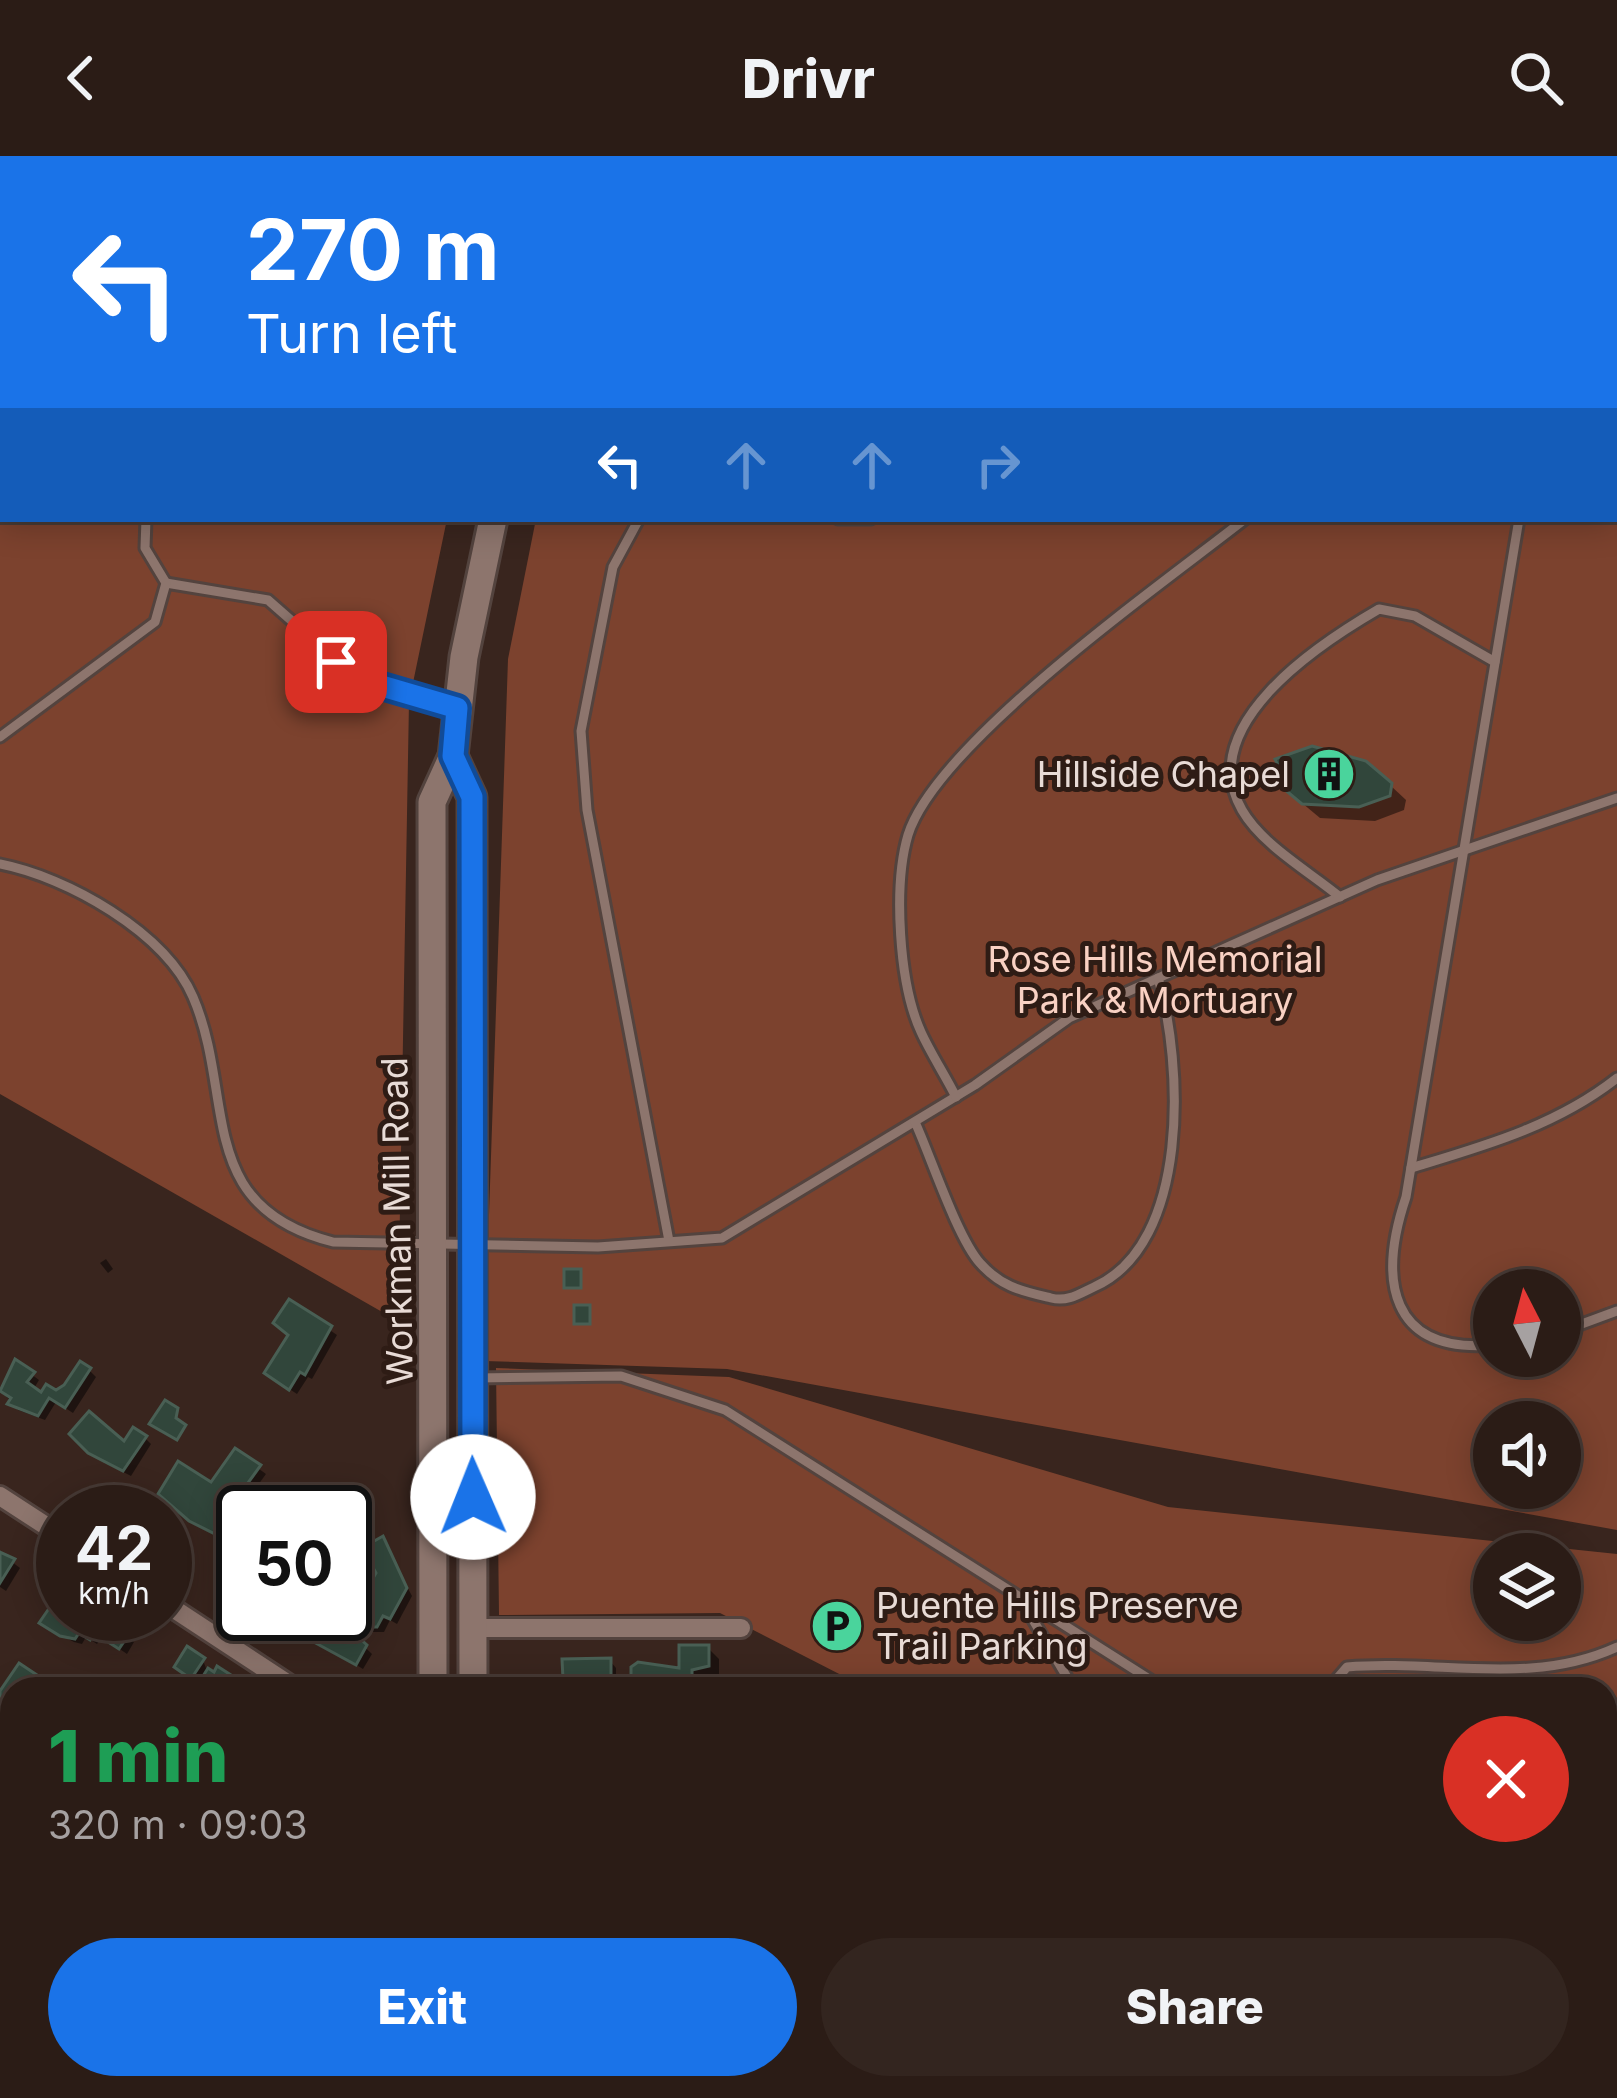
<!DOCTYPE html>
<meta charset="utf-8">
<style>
body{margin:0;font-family:Inter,sans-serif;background:#33251f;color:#f1f3f6;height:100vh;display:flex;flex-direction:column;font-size:45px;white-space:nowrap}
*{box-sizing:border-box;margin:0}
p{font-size:39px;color:#a6a1a1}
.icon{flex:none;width:66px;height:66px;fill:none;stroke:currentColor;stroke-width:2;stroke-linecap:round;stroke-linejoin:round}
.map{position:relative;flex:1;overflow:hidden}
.drawer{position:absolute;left:0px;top:1521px;width:1617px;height:423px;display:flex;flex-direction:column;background:#2b1c16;border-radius:36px 36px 0 0;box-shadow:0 6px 30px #0003,0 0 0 3px #473a35}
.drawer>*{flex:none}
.guide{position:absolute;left:0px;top:0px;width:1617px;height:366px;box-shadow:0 6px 30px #0003,0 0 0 3px #473a35;background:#1a73e8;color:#fff;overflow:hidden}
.needle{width:78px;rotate:354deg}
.buttons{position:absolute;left:1473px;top:1113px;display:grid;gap:24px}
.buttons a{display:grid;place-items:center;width:108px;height:108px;border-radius:50%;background:#2b1c16;box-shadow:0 6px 30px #0003,0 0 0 3px #473a35;font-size:60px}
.speed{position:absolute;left:36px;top:1329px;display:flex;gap:24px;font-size:60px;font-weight:700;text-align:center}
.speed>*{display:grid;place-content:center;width:156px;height:156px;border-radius:50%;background:#2b1c16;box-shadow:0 6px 30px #0003,0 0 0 3px #473a35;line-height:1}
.speed small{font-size:30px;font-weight:400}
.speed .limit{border:6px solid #111;border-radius:18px;background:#fff;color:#111}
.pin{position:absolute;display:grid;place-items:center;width:102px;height:102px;color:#fff;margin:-51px;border-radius:24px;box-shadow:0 6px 18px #0006}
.me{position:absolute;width:132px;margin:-66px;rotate:359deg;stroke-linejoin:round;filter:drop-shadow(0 0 9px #0008)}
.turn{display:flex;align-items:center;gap:42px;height:252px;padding:0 48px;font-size:54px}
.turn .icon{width:156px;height:156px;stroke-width:2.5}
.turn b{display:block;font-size:84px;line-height:102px}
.lanes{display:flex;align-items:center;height:114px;padding:0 48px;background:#0003;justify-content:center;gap:60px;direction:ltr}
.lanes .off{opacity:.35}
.round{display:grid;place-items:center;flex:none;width:126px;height:126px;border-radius:63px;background:#33251f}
.summary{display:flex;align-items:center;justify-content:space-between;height:204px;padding:0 48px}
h1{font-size:72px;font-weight:800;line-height:90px;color:#1e9e55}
.action{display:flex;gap:24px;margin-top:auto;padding:24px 48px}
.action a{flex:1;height:138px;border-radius:72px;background:#1a73e8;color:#fff;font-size:48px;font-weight:800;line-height:138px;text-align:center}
.action a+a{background:#33251f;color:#f1f3f6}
header{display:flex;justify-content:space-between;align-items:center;height:156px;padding:0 48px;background:#2b1c16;font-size:54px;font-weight:800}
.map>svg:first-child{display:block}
.green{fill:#7c422e;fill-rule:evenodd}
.shadow{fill:#0007}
.building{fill:#31463b;stroke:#495f54;stroke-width:3}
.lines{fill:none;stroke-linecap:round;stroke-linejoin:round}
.lane-casing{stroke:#53433e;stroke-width:15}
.street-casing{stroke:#53433e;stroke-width:24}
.secondary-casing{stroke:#53433e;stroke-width:33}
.lane{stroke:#8d756d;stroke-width:9}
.street{stroke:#8d756d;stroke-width:18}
.secondary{stroke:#8d756d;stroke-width:27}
.route-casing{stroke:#114b97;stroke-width:30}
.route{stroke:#1a73e8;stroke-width:21}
.labels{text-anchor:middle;stroke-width:10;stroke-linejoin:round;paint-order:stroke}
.poi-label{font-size:36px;fill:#e8dbd6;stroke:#2e1c15;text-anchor:end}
.park-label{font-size:36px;fill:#f9d1c3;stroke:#2e1c15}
.street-label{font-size:36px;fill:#e8dbd6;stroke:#2e1c15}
</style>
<header><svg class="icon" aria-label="back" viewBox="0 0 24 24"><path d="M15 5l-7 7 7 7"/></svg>Drivr<svg class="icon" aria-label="search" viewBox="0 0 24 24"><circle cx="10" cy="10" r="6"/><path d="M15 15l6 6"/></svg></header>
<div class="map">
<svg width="1617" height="1942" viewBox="0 0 1617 1942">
<rect width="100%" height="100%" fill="#39251e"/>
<g class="green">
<polygon points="0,0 518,0 3,3 3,363 447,363 409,546 398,1165 0,938"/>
<path d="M608,0h1009v1374l-890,-161 -243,-8 24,-702 28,-140h1078v-360zM1494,1134h66v66h-66zM1494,1266h66v66h-66z"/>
<path d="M496,1212l233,9 439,130 449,47v481l-12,-5v-341h-747l-9,-10 -129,-66 -221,2zM1494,1398h66v66h-66z"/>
</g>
<g class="shadow">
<polygon points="1390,629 1406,644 1404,654 1375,665 1320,662 1290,637"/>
<polygon points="106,1103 113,1113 108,1117 100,1107"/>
<polygon points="290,1147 337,1179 312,1223 308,1221 297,1238 274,1223 290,1180 277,1170"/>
<polygon points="16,1207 39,1224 33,1234 42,1240 56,1238 89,1214 96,1221 73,1257 56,1246 45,1264 18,1254 0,1233"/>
<polygon points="73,1278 124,1290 145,1282 151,1288 131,1320 98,1303"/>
<polygon points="236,1296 266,1318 245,1347 239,1342 230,1356 243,1367 232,1387 199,1371 168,1344 211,1330"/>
<polygon points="382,1384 412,1440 397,1468 390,1464 384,1476 349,1476 372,1498 363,1513 314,1483 334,1466 335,1458 358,1454 379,1417"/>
<polygon points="0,1397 20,1412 6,1435 0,1431"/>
<polygon points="63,1452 63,1458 108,1458 104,1468 134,1486 127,1498 102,1481 97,1488 86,1481 82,1488 74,1486 49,1473"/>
<polygon points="708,1492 719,1503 719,1520 702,1524 702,1533 634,1533 634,1514 660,1509 682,1515"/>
<polygon points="203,1504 207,1515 215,1520 218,1515 246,1533 198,1533 201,1528 184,1517"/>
<polygon points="610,1505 616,1512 616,1533 583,1533 566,1522"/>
<polygon points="0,1852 12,1862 12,1911 0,1903 0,1886 8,1875 0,1877"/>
<polygon points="47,1932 151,1932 167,1942 61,1942"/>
<polygon points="354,1932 405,1932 399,1942 367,1942"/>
<polygon points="798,1932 850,1932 851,1942 799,1942"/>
<polygon points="1018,1932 1094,1932 1104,1942 1022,1942"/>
</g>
<g class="building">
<polygon points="1312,590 1366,605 1392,627 1390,640 1359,651 1302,648 1272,623 1280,614 1275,603"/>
<rect x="564" y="1113" width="17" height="19"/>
<polygon points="289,1143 332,1170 305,1219 300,1216 289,1234 264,1217 288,1179 273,1167"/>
<rect x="574" y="1149" width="16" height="19"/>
<polygon points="15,1203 35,1216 27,1226 41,1236 46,1228 56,1234 64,1229 80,1205 91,1212 65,1252 49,1242 38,1260 7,1248 11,1242 0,1235"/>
<polygon points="165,1244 178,1252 176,1262 186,1269 177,1284 149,1268"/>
<polygon points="89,1255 124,1285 133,1271 147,1280 123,1315 88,1297 69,1278"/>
<polygon points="235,1292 261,1309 237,1342 231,1338 224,1349 240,1359 225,1383 189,1365 158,1338 178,1305 211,1326"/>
<polygon points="336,1343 355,1356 349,1366 345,1356 330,1354"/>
<polygon points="383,1380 407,1432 390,1463 383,1460 377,1471 347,1471 367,1489 356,1509 310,1484 321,1463 345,1458 345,1449 357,1450 376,1417 362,1392"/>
<polygon points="0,1396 15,1403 0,1427"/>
<polygon points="63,1447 63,1458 100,1458 129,1478 119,1493 94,1477 90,1484 79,1477 75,1483 60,1480 39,1467 50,1451 57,1456"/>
<polygon points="679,1489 709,1489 709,1510 692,1514 692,1523 682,1523 682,1533 631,1533 631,1511 638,1506 679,1512"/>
<polygon points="187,1490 205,1502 191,1523 174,1511"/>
<polygon points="611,1502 611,1533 581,1533 577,1523 563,1523 562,1503"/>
<polygon points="19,1507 58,1533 12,1533 12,1556 0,1548 0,1535"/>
<polygon points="217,1510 245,1528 242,1533 195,1533 208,1512 214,1516"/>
<polygon points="0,1629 12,1637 12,1684 0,1680"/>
<polygon points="12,1863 12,1912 0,1904 0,1881"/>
<polygon points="44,1932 80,1932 73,1942 60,1942"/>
<polygon points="91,1932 147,1932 141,1942 84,1942"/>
<polygon points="353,1932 395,1932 388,1942 363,1942"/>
<polygon points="526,1932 566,1932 566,1942 523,1942"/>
<polygon points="584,1932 621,1932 626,1942 584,1942"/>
<polygon points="647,1932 688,1932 688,1942 645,1942"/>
<polygon points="795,1932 831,1932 832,1942 793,1942"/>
<polygon points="915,1932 957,1932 961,1942 913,1942"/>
<polygon points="1012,1932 1056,1932 1060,1942 1018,1942"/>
<polygon points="1127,1932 1171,1932 1175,1942 1131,1942"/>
</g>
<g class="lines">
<g class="lane-casing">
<g id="lane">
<polyline points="1114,0 1210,3"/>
<polyline points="1281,0 1282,3"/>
<polyline points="734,3 734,0"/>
<polyline points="771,3 772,0"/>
<polyline points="1082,3 1084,0"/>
<polyline points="1614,25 1617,24"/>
<polyline points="0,50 3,48"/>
<polyline points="1614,101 1617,90"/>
<polyline points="0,229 3,231"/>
<polyline points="1614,280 1617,278"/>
<polyline points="639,363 613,411 581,575 587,654 669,1085"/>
<polyline points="838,363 871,363"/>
<polyline points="166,427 268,444 358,523 454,551"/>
<polyline points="0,581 155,466 166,427 145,392 146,363"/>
<path d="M0,708c67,13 165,68 193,133 43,100 0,210 140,245l265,5 124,-9 253,-153 94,-67 308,-138 240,-82"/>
<path d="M1340,741c-30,-25 -78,-52 -98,-87 -48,-84 75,-165 137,-201l36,7 80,46"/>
<path d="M956,941c-11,-22 -25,-43 -35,-65 -22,-48 -28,-146 -13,-197 29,-93 256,-252 337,-316"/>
<path d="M915,966c16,35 42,115 65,141 21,24 42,28 71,35 17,4 28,-4 43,-11 97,-43 89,-224 64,-309"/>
<path d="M1411,1012c73,-22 145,-42 206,-90"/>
<polyline points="1560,1176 1617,1155"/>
<path d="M1494,1189c-105,9 -116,-65 -88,-148l113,-678"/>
<polyline points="476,1222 621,1220 725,1254 1165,1533"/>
<polyline points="1020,1442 1074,1533"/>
<path d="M1328,1533l19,-22c92,-8 183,20 270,-20"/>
<polyline points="0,1583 12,1591"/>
<polyline points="1605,1604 1617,1599"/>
<polyline points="0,1752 12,1734"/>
</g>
</g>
<g class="street-casing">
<g id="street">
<polyline points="0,1340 63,1381"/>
<polyline points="165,1447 296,1533"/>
<polyline points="473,1472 741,1472"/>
<polyline points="0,1783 12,1791"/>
<polyline points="226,1932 242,1942"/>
<polyline points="691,1932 691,1942"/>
<polyline points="969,1932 970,1942"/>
<polyline points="1186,1932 1190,1942"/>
<polyline points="572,1942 572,1932"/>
<polyline points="768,1942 768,1932"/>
</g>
</g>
<g class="secondary-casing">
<g id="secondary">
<polyline points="563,3 564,0"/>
<polyline points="453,600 472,641 473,1533"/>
<polyline points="433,1533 432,646 453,600 464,501 493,363"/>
<polyline points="433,1932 433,1942"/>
<polyline points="479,1932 479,1942"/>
</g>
</g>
<use href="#lane" class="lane"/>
<use href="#street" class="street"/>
<use href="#secondary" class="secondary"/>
</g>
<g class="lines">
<g class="route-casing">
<polyline id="route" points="336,506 358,523 457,552 453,600 472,641 473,1341"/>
</g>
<use href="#route" class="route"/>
</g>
<defs>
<g id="building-disc" transform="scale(2.7)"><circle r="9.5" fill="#4ad49c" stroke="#2e1c15"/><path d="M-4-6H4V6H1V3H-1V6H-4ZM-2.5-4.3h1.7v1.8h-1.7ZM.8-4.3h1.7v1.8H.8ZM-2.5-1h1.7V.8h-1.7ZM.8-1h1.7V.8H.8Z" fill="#111"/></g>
<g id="parking-disc" transform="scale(2.7)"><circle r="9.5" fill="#4ad49c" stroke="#2e1c15"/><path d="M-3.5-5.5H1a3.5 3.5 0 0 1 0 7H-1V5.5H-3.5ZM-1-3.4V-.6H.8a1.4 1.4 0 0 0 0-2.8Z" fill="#111"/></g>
</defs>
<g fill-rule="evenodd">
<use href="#building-disc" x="1329" y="618"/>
<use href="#parking-disc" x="837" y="1470"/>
</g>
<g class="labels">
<g class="poi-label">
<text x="1290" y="631">Hillside Chapel</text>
<text x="876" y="1462" text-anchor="start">Puente Hills Preserve<tspan x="876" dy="41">Trail Parking</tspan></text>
</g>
<g class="park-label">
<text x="1155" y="816">Rose Hills Memorial<tspan x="1155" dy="41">Park &amp; Mortuary</tspan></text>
</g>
<g class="street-label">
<text transform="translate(397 1065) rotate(-91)" y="13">Workman Mill Road</text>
</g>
</g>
</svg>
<div class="buttons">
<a><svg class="needle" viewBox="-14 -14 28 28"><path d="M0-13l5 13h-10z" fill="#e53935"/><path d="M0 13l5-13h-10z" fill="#a6a1a1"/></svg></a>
<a><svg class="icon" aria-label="sound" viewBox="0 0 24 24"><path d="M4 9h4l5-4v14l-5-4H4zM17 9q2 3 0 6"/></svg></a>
<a><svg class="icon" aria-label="layers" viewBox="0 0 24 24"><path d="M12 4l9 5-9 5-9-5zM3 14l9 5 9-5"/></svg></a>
</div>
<div class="speed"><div>42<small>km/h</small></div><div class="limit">50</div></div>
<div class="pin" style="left:336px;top:506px;background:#d93025"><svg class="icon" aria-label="arrive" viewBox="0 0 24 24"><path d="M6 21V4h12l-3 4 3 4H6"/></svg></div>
<svg class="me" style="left:473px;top:1341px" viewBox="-20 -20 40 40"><circle r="19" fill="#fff"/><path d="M0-13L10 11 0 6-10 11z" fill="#1a73e8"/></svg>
<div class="guide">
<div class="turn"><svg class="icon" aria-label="left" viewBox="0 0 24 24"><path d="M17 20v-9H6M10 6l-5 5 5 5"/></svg><div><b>270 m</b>Turn left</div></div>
<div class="lanes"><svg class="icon" aria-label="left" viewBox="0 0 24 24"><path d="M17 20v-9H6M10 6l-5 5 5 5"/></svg><svg class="icon off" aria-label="ahead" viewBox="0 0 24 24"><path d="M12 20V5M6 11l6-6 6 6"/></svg><svg class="icon off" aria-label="ahead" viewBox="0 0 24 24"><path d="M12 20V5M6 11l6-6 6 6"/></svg><svg class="icon off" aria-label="right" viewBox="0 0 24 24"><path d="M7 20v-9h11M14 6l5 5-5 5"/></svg></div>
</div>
<section class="drawer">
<div class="summary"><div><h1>1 min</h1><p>320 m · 09:03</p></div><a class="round" style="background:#d93025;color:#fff"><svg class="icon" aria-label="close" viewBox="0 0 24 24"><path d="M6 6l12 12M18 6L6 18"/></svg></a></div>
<div class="action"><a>Exit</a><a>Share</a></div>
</section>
</div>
